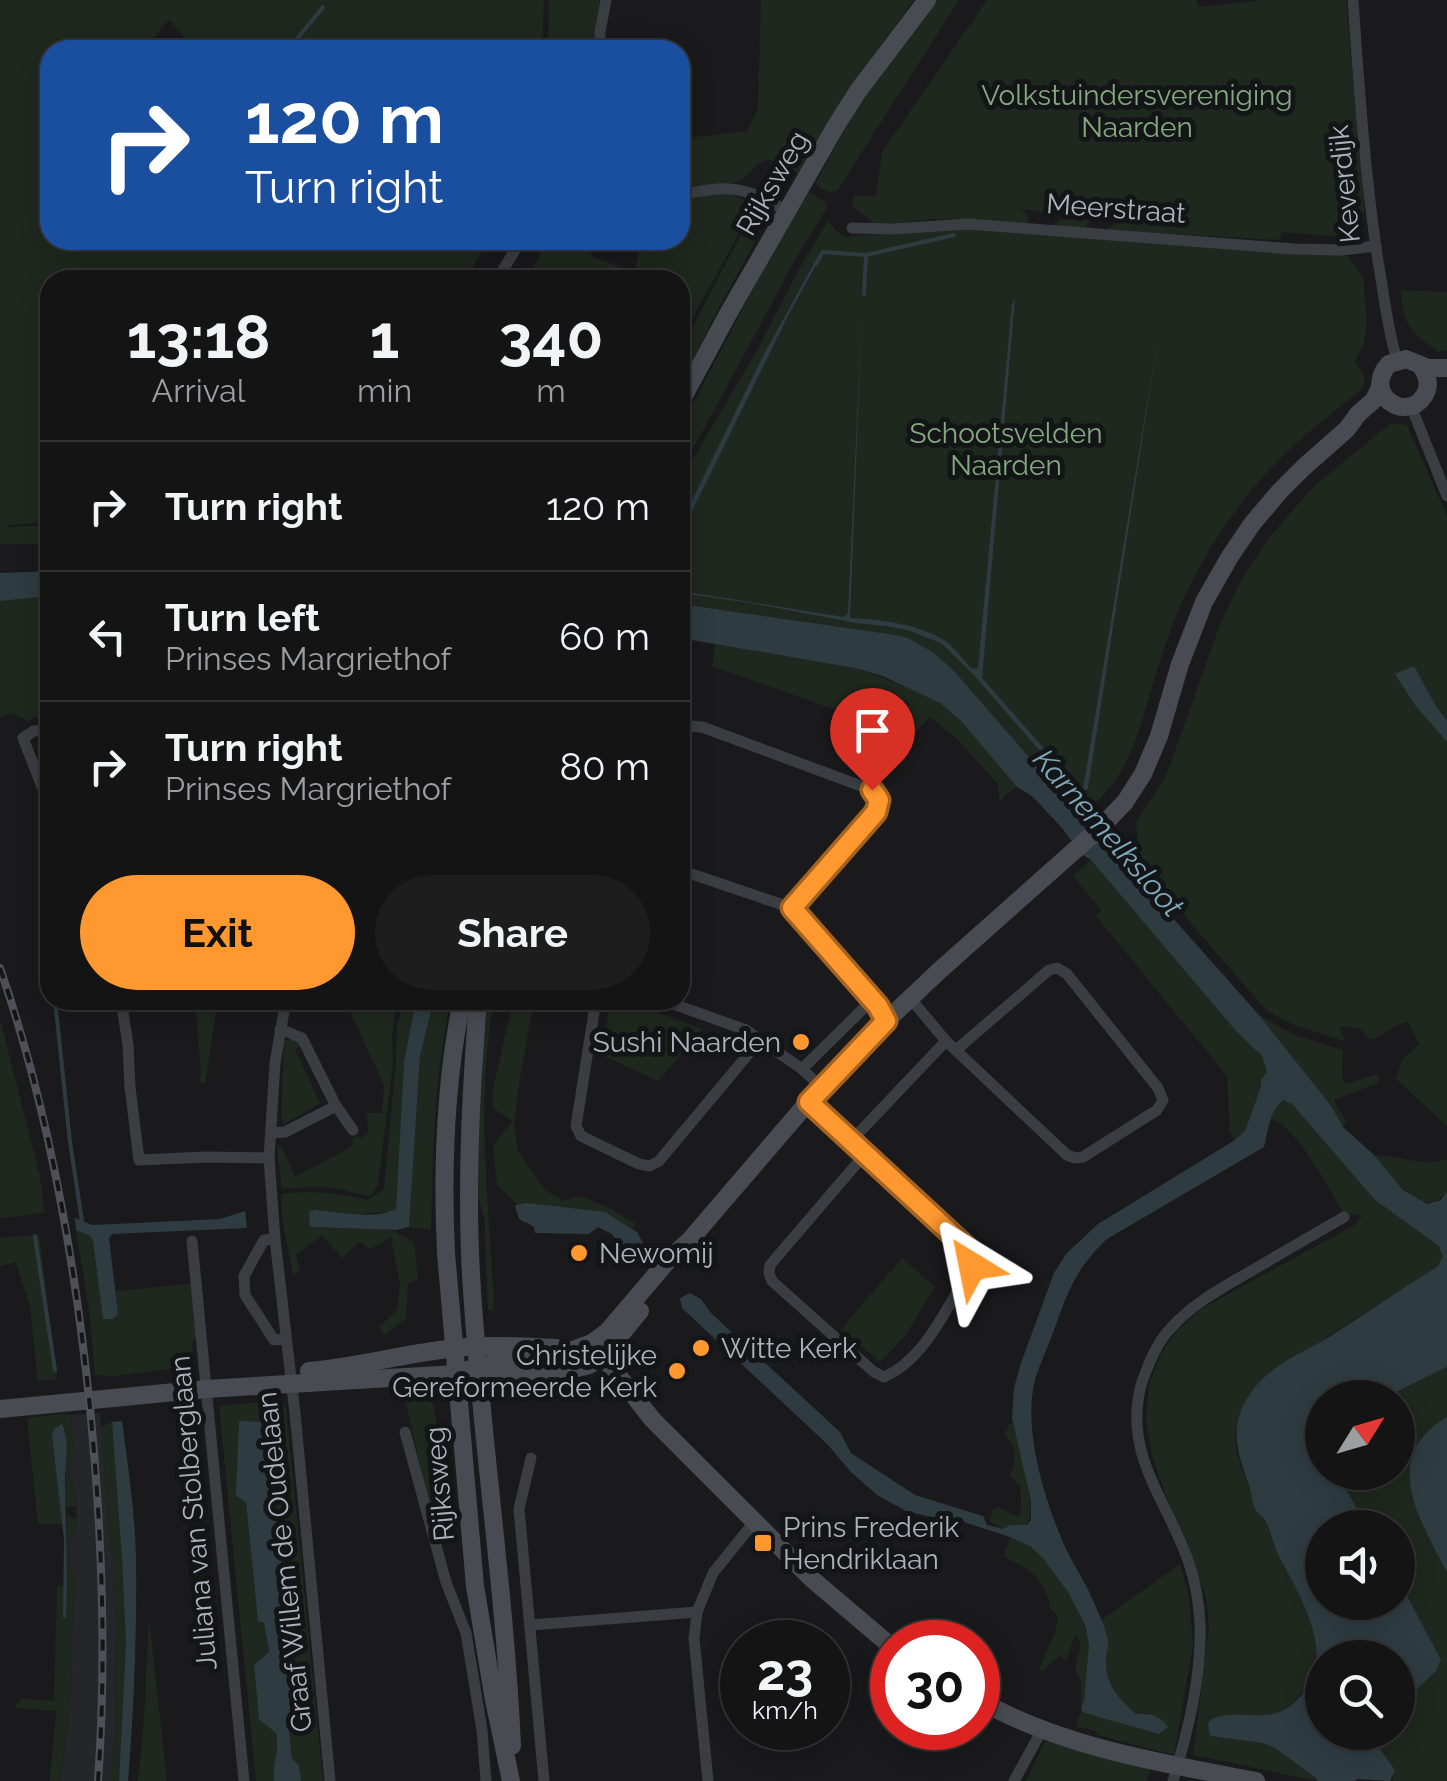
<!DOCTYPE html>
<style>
body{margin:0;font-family:Raleway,sans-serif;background:#1d1d1e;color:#f1f3f6;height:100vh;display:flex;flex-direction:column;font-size:38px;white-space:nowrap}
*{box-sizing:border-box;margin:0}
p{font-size:32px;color:#9d9ea0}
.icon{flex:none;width:55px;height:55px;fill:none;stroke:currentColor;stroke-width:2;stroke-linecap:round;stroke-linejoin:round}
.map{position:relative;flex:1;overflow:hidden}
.side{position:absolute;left:40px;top:270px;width:650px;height:740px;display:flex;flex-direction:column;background:#141415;border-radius:30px;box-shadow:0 5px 25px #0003,0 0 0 2px #333334}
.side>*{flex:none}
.hud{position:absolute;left:40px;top:40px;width:650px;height:210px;border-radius:30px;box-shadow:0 5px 25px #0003,0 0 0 2px #333334;background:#1a4fa0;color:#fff;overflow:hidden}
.needle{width:65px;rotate:53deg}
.fabs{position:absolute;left:1305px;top:1380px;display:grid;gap:20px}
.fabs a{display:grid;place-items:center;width:110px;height:110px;border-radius:50%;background:#141415;box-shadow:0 5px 25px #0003,0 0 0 2px #333334;font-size:50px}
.speed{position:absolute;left:720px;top:1620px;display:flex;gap:20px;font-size:50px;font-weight:700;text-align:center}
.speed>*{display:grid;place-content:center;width:130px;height:130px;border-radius:50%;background:#141415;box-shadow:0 5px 25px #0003,0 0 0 2px #333334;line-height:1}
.speed small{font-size:25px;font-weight:400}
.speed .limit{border:15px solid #d22;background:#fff;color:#111}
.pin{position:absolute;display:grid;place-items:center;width:85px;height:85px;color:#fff;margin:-102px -42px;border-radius:50% 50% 50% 0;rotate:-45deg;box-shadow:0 0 10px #0007}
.pin .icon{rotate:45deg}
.me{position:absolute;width:110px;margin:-55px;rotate:325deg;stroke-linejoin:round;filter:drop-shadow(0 0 8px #0008)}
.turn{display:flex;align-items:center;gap:35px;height:210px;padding:0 40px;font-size:45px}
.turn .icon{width:130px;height:130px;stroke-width:2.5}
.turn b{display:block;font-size:70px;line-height:85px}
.eta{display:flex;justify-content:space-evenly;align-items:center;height:170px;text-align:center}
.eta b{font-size:60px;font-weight:700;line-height:70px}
.action{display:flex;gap:20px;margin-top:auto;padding:20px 40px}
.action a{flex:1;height:115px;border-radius:60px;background:#ff982f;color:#111;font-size:40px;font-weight:700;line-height:115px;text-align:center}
.action a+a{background:#1d1d1e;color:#f1f3f6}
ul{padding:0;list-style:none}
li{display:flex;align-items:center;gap:30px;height:130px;padding:0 40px;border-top:2px solid #333334}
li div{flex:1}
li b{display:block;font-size:38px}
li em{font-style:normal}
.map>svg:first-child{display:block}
.built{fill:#252629}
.green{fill:#1f281f}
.water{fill:#2e3c42}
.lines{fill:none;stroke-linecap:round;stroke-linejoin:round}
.stream{stroke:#2e3c42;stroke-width:4}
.street{stroke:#3a3d42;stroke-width:11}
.secondary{stroke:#484c52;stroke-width:18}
.rail-casing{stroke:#4d5157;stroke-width:8}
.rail{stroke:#141517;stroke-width:4;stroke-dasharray:11;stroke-linecap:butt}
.route-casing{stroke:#a6631f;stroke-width:25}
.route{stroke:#ff982f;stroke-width:18}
.poi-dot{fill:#ff982f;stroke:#141517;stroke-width:4}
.labels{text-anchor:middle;stroke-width:10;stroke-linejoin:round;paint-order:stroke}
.park-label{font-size:28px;fill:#84a980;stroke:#141517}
.street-label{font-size:28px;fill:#abb3bd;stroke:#141517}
.poi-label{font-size:28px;fill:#abb3bd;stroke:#141517;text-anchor:start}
.water-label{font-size:30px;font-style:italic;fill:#7fa8ba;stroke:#141517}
</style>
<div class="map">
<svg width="1447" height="1781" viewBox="0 0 1447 1781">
<rect width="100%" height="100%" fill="#1a1a1c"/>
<polygon class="built" points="100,1413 111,1552 115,1561 116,1574 113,1583 118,1635 115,1643 116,1727 111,1781 60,1781 66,1742 73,1657 70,1634 73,1626 75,1579 70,1563 70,1540 77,1525 76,1493 70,1479 69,1465 73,1451 71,1415"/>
<g class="green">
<polygon points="0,0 544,0 542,50 197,50 169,20 143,50 50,50 50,240 489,240 465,280 50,280 50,522 7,525 9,527 50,525 50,544 0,544"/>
<polygon points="549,0 600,0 592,50 548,50"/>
<path d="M761,0h153l-58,80 -58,93c-14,-9 -30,-20 -44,-6 -7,7 -8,12 -18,15 -18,4 -37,3 -56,7v-17l5,-2 2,-32 60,-7 11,-22z"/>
<polygon points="937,0 959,0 837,191 828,192 815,184 867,89"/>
<path d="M987,0h210l1,7 65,-7h83l12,139 -9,3 1,8 9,1c2,27 13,65 -4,87l-74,-6v4l-3,4 -173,-10 15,-9 -54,-6 24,5 -9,15 264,18 18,23 4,44 -3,22 -9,20 10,14 -3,13c-23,19 -48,38 -71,59 -41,39 -75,85 -100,136 -12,22 -21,47 -29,71 -14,41 -21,85 -45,123 -10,15 -23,26 -37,38l-125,-144 -59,-37 -216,-31v-68l107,-218 30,-52 -4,-1 -50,91 -83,168v-43l78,-132 40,-78 30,-50 15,16 102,-8 109,-4 10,-10 -45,-6 8,4 2,11 -54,-5h-43l-41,5h-16l-23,-18 2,-10h22l6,-44z"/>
<polygon points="809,192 825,202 826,209 795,260 680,473 680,428 775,248"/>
<polygon points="708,195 732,195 755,204 760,211 761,220 753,246 718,309 680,386 680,351 741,235 739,233 680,341 680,280 526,280 549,240 592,240 591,256 635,273 641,240 680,240 680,199"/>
<path d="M1401,290l46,2v58l-9,2c-28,-22 -35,-25 -37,-62z"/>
<path d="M1391,423l16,2 40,91v204l-10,-12 -22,-3 32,37v384l-51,-47 6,-19 17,-16 -11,-22c-15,2 -23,14 -38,18l-10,-11 -21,-3 7,16 -52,-17 -28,-15 -125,-144 -5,-44 30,-46 56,-157 19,-39 27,-41 45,-52z"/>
<polygon points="50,596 50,717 34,717 28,721 11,713 0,717 0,601"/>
<polygon points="715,644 860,669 911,689 940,703 961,721 1017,787 1006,794 999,804 999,785 957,739 930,717 911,737 712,666"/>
<polygon points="1091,860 1236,1031 1262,1056 1267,1072 1245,1131 1235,1140 1230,1132 1227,1076 1096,916 1101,910 1073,876"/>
<polygon points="195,1000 218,1000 205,1083 200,1082 201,1074"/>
<path d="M351,1000h46l-5,36 1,26 -15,123 -8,11c-12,-1 -23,-6 -35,-8 -17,-3 -36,0 -53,1l-5,-42 4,-1 14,31 56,-30 3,-11 7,2 8,-5 -2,-8 2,-2 -4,-10h17l2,-28 -38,-82z"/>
<path d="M404,1000h12l-12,62 -8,147 -5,3 -24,1 -57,14 81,3 23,12 4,38 -10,3 -2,36 -22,16 -5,-8 18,-17 3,-26 -9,-47 -21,12 -11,-7 -17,16 -20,-23 -26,20 4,16 -7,4 -11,-57 -1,-24c32,-4 57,-1 87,6l16,-11 12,-128 1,-35z"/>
<path d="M434,1000h17c-17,76 -18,152 -20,230l-22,-3 11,-171z"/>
<path d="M482,1000h12c-19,99 -5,205 0,305l-2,6 -4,-1 -4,-93 -7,-24 1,-132z"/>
<polygon points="513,1000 534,1000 518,1090 514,1126 518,1151 545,1190 564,1201 579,1196 608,1207 636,1224 633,1229 605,1212 517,1204 497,1185 493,1146 512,1121 493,1108 493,1090"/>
<polygon points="610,1000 623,1000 703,1029 658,1081 602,1055"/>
<polygon points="1258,1014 1294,1035 1343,1050 1342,1080 1348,1083 1378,1074 1380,1082 1334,1100 1347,1123 1342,1126 1329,1103"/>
<polygon points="0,1019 40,1176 44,1213 2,1218 0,1217"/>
<polygon points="293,1037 301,1046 295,1049 320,1103 284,1124 281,1116 284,1042"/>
<path d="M1284,1100l8,4 83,96 64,46 4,11 -6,10 -173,110c-16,19 -31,42 -28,69 3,26 19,48 28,71 5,12 8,24 14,36 22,43 59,96 23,141 -19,25 -41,23 -69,21l-22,21 53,7 12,5 41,30 1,3 -124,-26 16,-127 -2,-26 -18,-56 -20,-42 -17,-49 -6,-35 3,-35 12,-31 15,-22 25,-23 154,-84 7,-9 -19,-4c-17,-27 -43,-82 -72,-93 3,-8 4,-16 13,-19z"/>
<path d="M1374,1155c24,0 51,13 73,4v32c-24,34 -57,-17 -73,-36z"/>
<polygon points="76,1230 90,1236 93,1241 103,1319 118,1314 115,1291 191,1284 198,1337 192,1342 194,1366 115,1376 95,1375 89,1309"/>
<polygon points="39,1235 57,1376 54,1380 38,1381 30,1307 16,1262 0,1266 0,1238"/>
<polygon points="902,1258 935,1287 905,1336 880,1362 841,1329"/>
<polygon points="1447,1367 1447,1417 1441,1420 1417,1514 1447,1572 1447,1781 1390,1781 1393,1779 1390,1763 1373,1738 1373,1733 1398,1732 1398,1707 1436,1671 1441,1660 1398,1579 1398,1528 1368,1527 1336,1473 1398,1472 1398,1398 1386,1397"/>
<polygon points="431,1388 451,1521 437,1511 427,1497 403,1390"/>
<path d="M273,1401l13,6 37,374h-22l-2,-16 -7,-6 -12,-107 -6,-153 6,-15 -34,17 12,119 6,3 5,30 -15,12 5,54 15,10c8,19 -2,33 0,52h-18l-37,-375z"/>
<path d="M61,1414l10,1 2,36 -4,14 1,14 6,14v13l-10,1c-2,-26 2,-52 -1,-78l-13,7 11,88h-25l-11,-106z"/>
<path d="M112,1422l13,173 1,47 -7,139h-8l5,-54 -1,-84c6,-20 -4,-39 -2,-59 1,-12 4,-19 -2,-32l-10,-125z"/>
<path d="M1013,1422c6,25 26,81 14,103h-17l-7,4 -13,-7 2,-11 7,-4 17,10 5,-4 -1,-27 -10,-10c6,-15 8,-28 -5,-40l4,-12z"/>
<polygon points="67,1514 73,1519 77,1518 77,1525 70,1540 70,1563 75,1579 73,1626 70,1634 73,1657 66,1742 60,1781 50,1781 56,1711 15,1708 21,1698 54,1701 57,1586 64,1586 63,1617 66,1617"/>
<path d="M1010,1537c7,3 15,6 21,10 22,15 57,73 58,99 0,18 -3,37 -5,55l75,33 -12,-21 -11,1 -21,-19 -7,-13 -3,-22 3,-19 -8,-20 80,-57 9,32 4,49 -19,110 -76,-20 -2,-4 -20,-4 5,-17v-29l-6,-13 6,-24 -6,-10 -9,27 -6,-6 -17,16 -4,-2 16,-37 3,-16 -8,-7c-4,-32 -20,-38 -46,-53z"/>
<polygon points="149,1617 167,1781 138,1781 144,1721"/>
<polygon points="1053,1739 1151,1768 1147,1781 1026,1781 1045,1742"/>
</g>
<g class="water">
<polygon points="817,264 787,318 680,536 680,524 763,356 813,265"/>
<path d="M1015,298l-33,380 88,100 13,11 75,-451 -70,450 -5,4 -5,-1 -11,-9 -94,-108 -32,-31 -34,-13 -21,-4 -30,-3 -105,-20 -71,-10v-2l164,26 4,-4 14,-302 -12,307c31,2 66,5 94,22 10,7 19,20 28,29l6,-1 34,-364z"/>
<polygon points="50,571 50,596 0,601 0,573"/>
<path d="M680,604l216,31 12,3 26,15 21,19 125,144 28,29 150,169 71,89 15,25 30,27 29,35 24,14 14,-4 6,-9v176l-61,30 -64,1v32l-3,4 -1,7 4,8v23l14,1 32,54 -46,1v74h76v-23l43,81 -5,11 -38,36v-49h-76v74l51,1v6l22,31 -5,11 -32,-2 -3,2h-38l-1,-3 -41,-30 -12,-5 -53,-7 -2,-12 2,-4c30,-14 57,8 86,-19 45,-42 5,-102 -17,-145 -6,-12 -8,-25 -14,-36 -2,-4 -7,-6 -9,-10 -4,-6 -4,-16 -6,-22 -12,-34 -23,-61 0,-94 18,-28 51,-40 79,-57 36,-23 72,-48 108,-70l6,-10 -4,-11 -64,-46 -83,-96 -8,-4c-14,8 -16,32 -20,47l-157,92c-31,29 -39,52 -53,91 -6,17 -14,33 -19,50 -13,49 11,126 32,171 8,16 18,31 25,47 5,12 14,30 16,43 1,7 -3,16 -2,23 1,24 13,34 30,50 14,-1 24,2 32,13l-9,7 -74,-21 -4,-3 3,-9 5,-56 -4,-20 -17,-33 -25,-34 -12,-11 -21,-10 -52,-17 -32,-4 -20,-5 -29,-16 -26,-23 -23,-27 -146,-137 -2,-10 10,-5 11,6 10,14 129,119 11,21 64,42 68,21 4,9 16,4 7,-4h17l4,-5v-19l-19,-83 2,-30 7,-25 33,-90 12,-19 32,-30 137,-84 10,-9 16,-44v-7l6,-8 -5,-16 -26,-25 -145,-171 -10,-6 -19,-26 -29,-31 -16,-10 -56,-66 -21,-18 -55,-26 -25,-8 -180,-31z"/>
<polygon points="1414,666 1437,708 1447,720 1447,742 1415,705 1395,674"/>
<path d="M416,1000h18l-14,56 -11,171 -13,3 -86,-3 -1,-15 5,-2c24,2 61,10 82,-1l8,-147z"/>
<path d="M527,1203l78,9 32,20 8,15 -7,9h-9l-17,-22 -14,-7 -9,7 -54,-1 -1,-6c-13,-9 -15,-2 -19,-22z"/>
<polygon points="245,1211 247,1228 112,1234 109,1238 118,1314 113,1319 103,1319 93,1241 90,1236 76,1230 75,1218 92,1225 220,1219"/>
<path d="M1447,1417v155c-27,-51 -68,-115 0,-155z"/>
<path d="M122,1421c6,45 13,91 14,137 1,74 -2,150 -8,223h-9l7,-139 -4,-84 -10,-136z"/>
<path d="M239,1421l21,1 14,14 6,48 -6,15 12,108 -7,12 1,33 17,13 8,46 -16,20 3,28 7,6 2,16h-27c-2,-20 6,-27 2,-48l-17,-14 -5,-54 15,-13 -5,-29 -6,-2 -12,-119 -10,-6z"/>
<path d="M62,1424c9,20 2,42 3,64 1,43 3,86 1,130l-3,-1 1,-78 -12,-103 2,-7z"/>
</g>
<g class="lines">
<g class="stream">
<polyline points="288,50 323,7"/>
<polyline points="815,265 823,252 866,255 954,235"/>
<polyline points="864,294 866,255"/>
<polyline points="49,940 50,948"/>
<polyline points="55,1000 70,1142 82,1221"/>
<polyline points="35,1236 55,1370"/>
</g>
<g class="street">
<path d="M1353,0c6,87 12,175 25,261 6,33 9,67 19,99"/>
<polyline points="600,50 600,32 606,0"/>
<path d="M680,195c47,-10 65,-10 106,16"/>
<polyline points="852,228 894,229 968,224 1294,249 1342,250 1376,246"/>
<polyline points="497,280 521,240"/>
<polyline points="1411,406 1447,496"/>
<polyline points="50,730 34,731 23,738 50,807"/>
<polyline points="680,743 690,726 702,727 872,790 879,799 876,811 792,908"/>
<polyline points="680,870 792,908 878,1006 886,1021"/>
<polyline points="910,998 946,1041 1067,1155 1075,1158 1083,1157 1157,1110 1163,1100 1158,1088 1067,974 1057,968 1049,970 956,1050"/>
<polyline points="121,1000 128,1045 130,1087 139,1160 206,1157 269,1158"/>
<polyline points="286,1000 275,1063 269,1158 275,1239 295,1413 330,1781"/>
<polyline points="596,1000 576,1126 581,1136 639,1164 650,1166 659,1161 761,1039"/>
<polyline points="662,1000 746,1030 802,1069 821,1087"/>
<polyline points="280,1029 302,1038 336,1106 353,1130"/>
<polyline points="802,1069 872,1000"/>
<path d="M809,1101l43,39 13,14 -95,111 -1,8 3,8 102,91 10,5c41,-17 66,-75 88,-111l1,-8 -4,-8 -104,-96"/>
<polyline points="271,1133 285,1132 336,1106"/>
<polyline points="852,1140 946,1041"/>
<polyline points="275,1239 264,1240 244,1276 245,1295 274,1340 286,1339"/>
<polyline points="192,1241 244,1781"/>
<polyline points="405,1432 446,1582 466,1633 482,1730 486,1781"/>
<polyline points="531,1458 519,1509 544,1781"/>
<polyline points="531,1625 697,1612"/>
<polyline points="708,1781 694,1638 697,1612 713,1573 755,1521"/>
<polyline points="1014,1781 1042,1730"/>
<path d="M1173,1781c15,-50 29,-106 27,-158 -1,-19 -5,-42 -11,-60 -21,-62 -68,-110 -47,-181 7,-19 14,-38 28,-53 23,-26 52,-41 81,-58 31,-18 62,-36 93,-54"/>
</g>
<g class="secondary">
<path d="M1421,366c6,9 10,20 3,30 -19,28 -62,-3 -35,-32l17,-5 22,9h19"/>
<polyline points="680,403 728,314 837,124 858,91 927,0"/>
<path d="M462,1000c-17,83 -20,169 -16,253l29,333 19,114 17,81"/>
<path d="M478,1000c-7,91 -12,183 -7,274 9,158 34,314 41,472"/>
<polyline points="598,1350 652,1419 813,1580 892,1647"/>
<path d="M309,1371c44,-4 87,-15 131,-21 38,-6 77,-4 116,-2"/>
<polyline points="456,1374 479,1366 502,1362 554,1357 592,1343 607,1332 671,1257 689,1241 821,1087 886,1021 939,971 1101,827 1125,802 1143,774 1159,736 1180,664 1204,602 1229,558 1252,524 1280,491 1304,467 1347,429 1358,414 1374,400 1380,387"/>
<polyline points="0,1409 206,1389 456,1374 504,1376 573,1369 589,1365 603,1356 640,1311"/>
<path d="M978,1699c78,47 188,65 278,82"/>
</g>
<g class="rail-casing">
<path id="rail" d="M0,968c49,142 75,291 90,440 12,124 17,248 8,373"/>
</g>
<use href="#rail" class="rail"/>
</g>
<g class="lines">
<g class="route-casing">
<polyline id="route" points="872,790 879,800 876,812 792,908 878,1006 886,1021 809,1102 969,1250 973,1258 972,1266"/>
</g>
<use href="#route" class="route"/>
</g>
<g class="poi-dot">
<circle cx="801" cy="1042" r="10"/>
<circle cx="579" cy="1253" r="10"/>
<circle cx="701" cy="1348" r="10"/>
<circle cx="677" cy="1371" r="10"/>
<rect x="753" y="1533" width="20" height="20" rx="5"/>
</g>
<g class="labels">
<g class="park-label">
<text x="1137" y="105">Volkstuindersvereniging<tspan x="1137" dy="32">Naarden</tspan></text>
<text x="1006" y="443">Schootsvelden<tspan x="1006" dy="32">Naarden</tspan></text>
</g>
<g class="street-label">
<text transform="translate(772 183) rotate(-60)" y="10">Rijksweg</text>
<text transform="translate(1344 184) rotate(-96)" y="10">Keverdijk</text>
<text transform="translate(1116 208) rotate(4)" y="10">Meerstraat</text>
<text transform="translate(439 1484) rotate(-95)" y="10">Rijksweg</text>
<text transform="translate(193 1513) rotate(-95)" y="10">Juliana van Stolberglaan</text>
<text transform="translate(284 1562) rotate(-96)" y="10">Graaf Willem de Oudelaan</text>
</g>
<g class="poi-label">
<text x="781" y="1052" text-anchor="end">Sushi Naarden</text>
<text x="599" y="1263">Newomij</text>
<text x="721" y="1358">Witte Kerk</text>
<text x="657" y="1365" text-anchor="end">Christelijke<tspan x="657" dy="32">Gereformeerde Kerk</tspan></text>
<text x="783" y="1537">Prins Frederik<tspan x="783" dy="32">Hendriklaan</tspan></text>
</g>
<g class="water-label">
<text transform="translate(1108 833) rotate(49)" y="10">Karnemelksloot</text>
</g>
</g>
</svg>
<div class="fabs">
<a><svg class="needle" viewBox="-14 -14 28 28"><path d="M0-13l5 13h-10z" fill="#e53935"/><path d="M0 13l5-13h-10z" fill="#9d9ea0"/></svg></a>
<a><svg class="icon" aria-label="sound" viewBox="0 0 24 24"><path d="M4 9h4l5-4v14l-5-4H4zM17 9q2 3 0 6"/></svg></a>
<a><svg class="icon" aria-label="search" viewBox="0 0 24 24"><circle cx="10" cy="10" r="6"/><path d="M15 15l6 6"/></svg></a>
</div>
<div class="speed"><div>23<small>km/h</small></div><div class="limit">30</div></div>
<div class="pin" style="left:872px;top:790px;background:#d93025"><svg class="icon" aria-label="arrive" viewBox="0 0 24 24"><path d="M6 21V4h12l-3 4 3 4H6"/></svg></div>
<svg class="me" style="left:972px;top:1266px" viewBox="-20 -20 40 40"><path d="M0-17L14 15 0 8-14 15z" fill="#ff982f" stroke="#fff" stroke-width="4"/></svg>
<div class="hud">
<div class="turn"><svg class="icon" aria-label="right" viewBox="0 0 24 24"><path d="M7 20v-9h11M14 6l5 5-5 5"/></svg><div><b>120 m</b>Turn right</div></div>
</div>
<section class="side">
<div class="eta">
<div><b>13:18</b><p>Arrival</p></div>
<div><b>1</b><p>min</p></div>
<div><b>340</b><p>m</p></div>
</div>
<ul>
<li><svg class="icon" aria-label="right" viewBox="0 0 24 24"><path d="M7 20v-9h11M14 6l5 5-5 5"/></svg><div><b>Turn right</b></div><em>120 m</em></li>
<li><svg class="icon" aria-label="left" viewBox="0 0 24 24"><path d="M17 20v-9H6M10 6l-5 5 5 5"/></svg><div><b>Turn left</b><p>Prinses Margriethof</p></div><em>60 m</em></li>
<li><svg class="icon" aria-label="right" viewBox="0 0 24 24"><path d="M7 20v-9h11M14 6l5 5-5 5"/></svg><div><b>Turn right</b><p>Prinses Margriethof</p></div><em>80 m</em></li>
</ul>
<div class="action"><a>Exit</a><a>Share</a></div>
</section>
</div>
